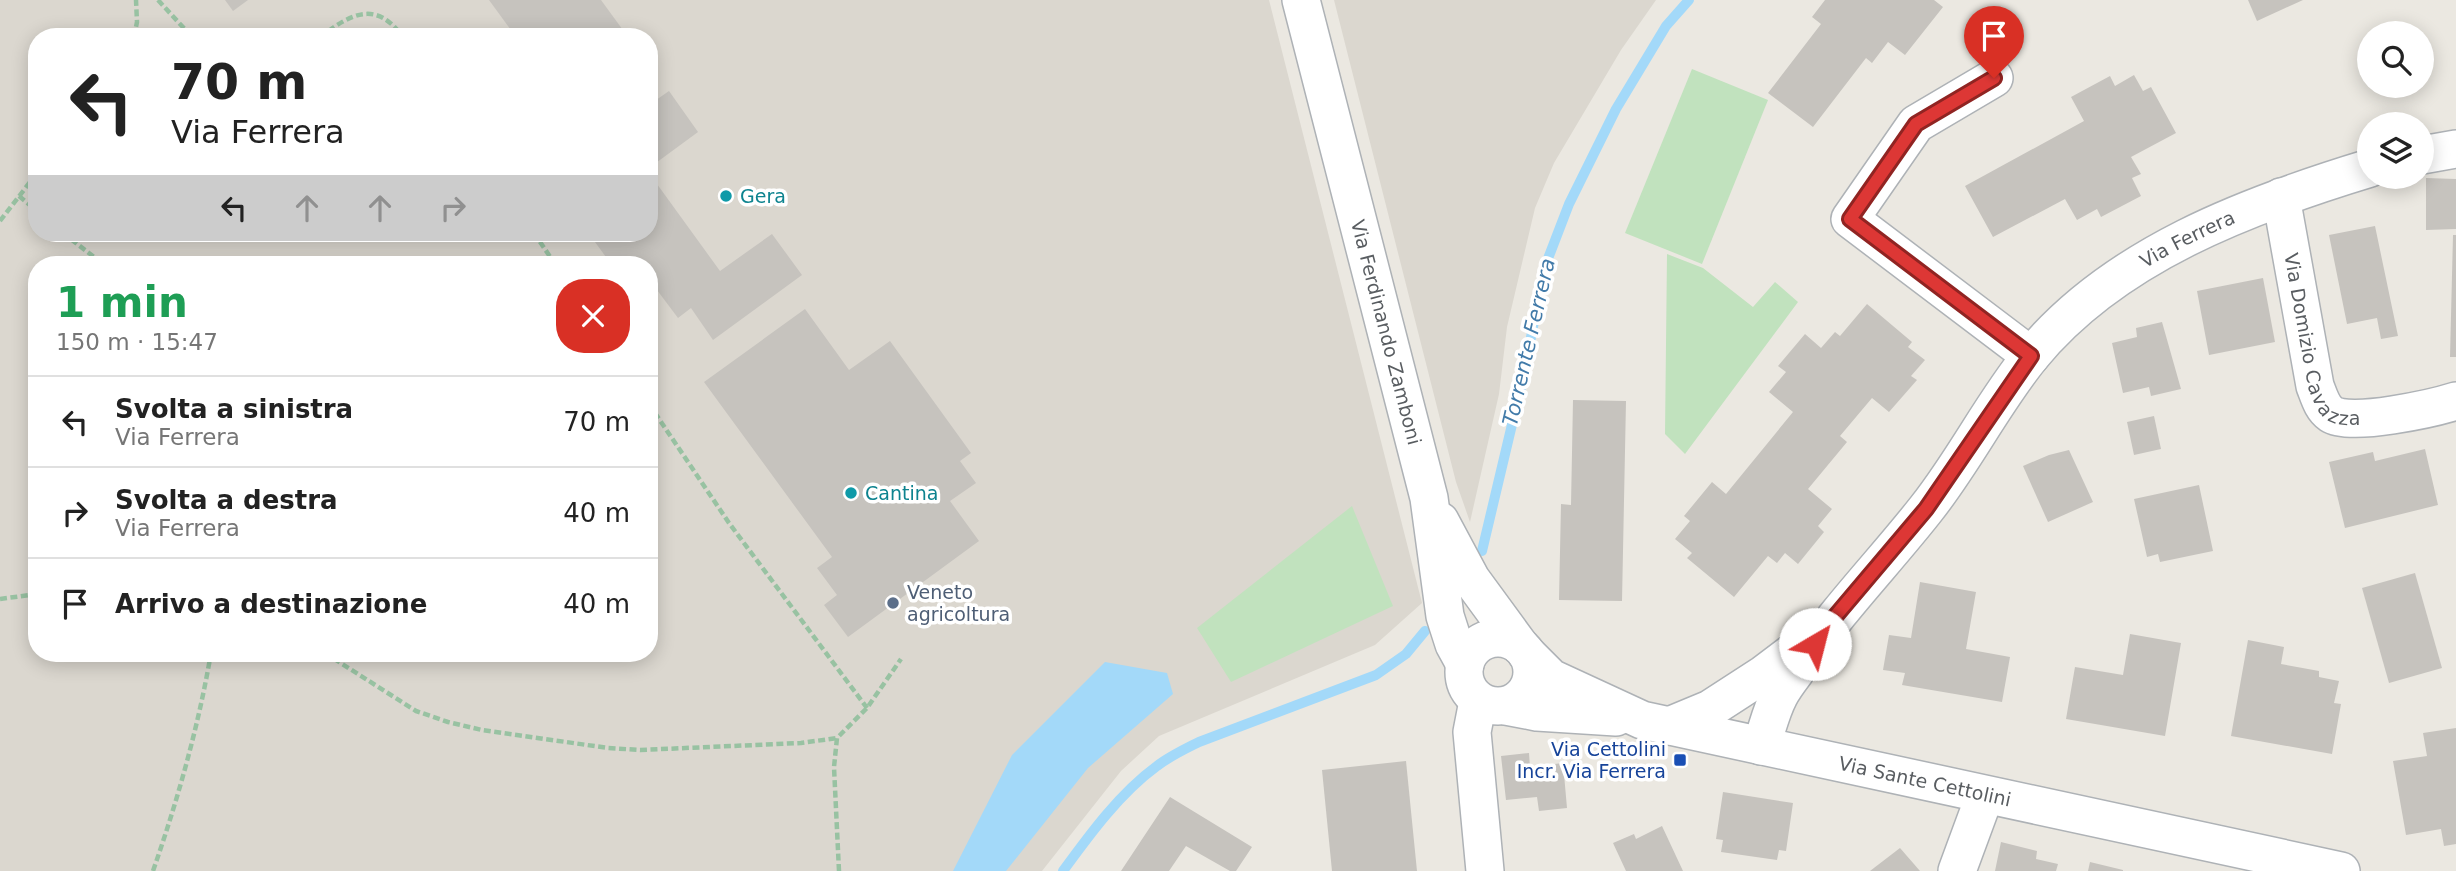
<!DOCTYPE html>
<html lang="it">
<meta charset="utf-8">
<style>
body{margin:0;font-family:"DejaVu Sans",sans-serif;background:#f6f6f6;color:#222;height:100vh;display:flex;flex-direction:column;font-size:26px;white-space:nowrap}
*{box-sizing:border-box;margin:0}
p{font-size:23px;color:#767676}
.icon{flex:none;width:38px;height:38px;fill:none;stroke:currentColor;stroke-width:2;stroke-linecap:round;stroke-linejoin:round}
.map{position:relative;flex:1;overflow:hidden}
.sheet{position:absolute;left:28px;top:256px;width:630px;height:406px;display:flex;flex-direction:column;background:#fff;border-radius:28px;box-shadow:0 4px 18px #0003}
.sheet>*{flex:none}
.guide{position:absolute;left:28px;top:28px;width:630px;height:214px;border-radius:28px;box-shadow:0 4px 18px #0003;background:#fff;color:#222;overflow:hidden}
.fabs{position:absolute;left:2357px;top:21px;display:grid;gap:14px}
.fabs a{display:grid;place-items:center;width:77px;height:77px;border-radius:50%;background:#fff;box-shadow:0 4px 18px #0003;font-size:35px}
.pin{position:absolute;display:grid;place-items:center;width:60px;height:60px;color:#fff;margin:-72px -30px;border-radius:50% 50% 50% 0;rotate:-45deg;box-shadow:0 0 7px #0007}
.pin .icon{rotate:45deg}
.me{position:absolute;width:77px;margin:-38px;rotate:37deg;stroke-linejoin:round;filter:drop-shadow(0 0 5px #0008)}
.turn{display:flex;align-items:center;gap:24px;height:147px;padding:0 28px;font-size:32px}
.turn .icon{width:91px;height:91px;stroke-width:2.5}
.turn b{display:block;font-size:49px;line-height:60px}
.lanes{display:flex;align-items:center;height:66px;padding:0 28px;background:#0003;justify-content:center;gap:35px;direction:ltr}
.lanes .off{opacity:.35}
.round{display:grid;place-items:center;flex:none;width:74px;height:74px;border-radius:28px;background:#f6f6f6}
.overview{display:flex;align-items:center;justify-content:space-between;height:119px;padding:0 28px}
h1{font-size:42px;font-weight:700;line-height:52px;color:#1e9e55}
ul{padding:0;list-style:none}
li{display:flex;align-items:center;gap:21px;height:91px;padding:0 28px;border-top:2px solid #e0e0e0}
li div{flex:1}
li b{display:block;font-size:26px}
li em{font-style:normal}
.map>svg:first-child{display:block}
.education{fill:#dbd7cf;fill-rule:evenodd}
.green{fill:#c1e2be}
.water{fill:#a3d9f9}
.lines{fill:none;stroke-linecap:round;stroke-linejoin:round}
.stream{stroke:#a3d9f9;stroke-width:10}
.building{fill:#c6c3be}
.minor-casing{stroke:#aeb2b6;stroke-width:40}
.path{stroke:#98c2a2;stroke-width:4.5;stroke-dasharray:7 3.5;stroke-linecap:butt}
.minor{stroke:#fff;stroke-width:37}
.route-casing{stroke:#902422;stroke-width:18}
.route{stroke:#dd3735;stroke-width:12}
.culture-dot{fill:#0f9aa8;stroke:#fff;stroke-width:2.5}
.service-dot{fill:#5c6f8a;stroke:#fff;stroke-width:2.5}
.transit-dot{fill:#1a4fb4;stroke:#fff;stroke-width:2.5}
.labels{text-anchor:middle;stroke-width:7;stroke-linejoin:round;paint-order:stroke}
.culture-label{font-size:19px;fill:#0d838f;stroke:#fff;text-anchor:start}
.street-label{font-size:19px;fill:#595d61;stroke:#fff}
.service-label{font-size:19px;fill:#4e5e75;stroke:#fff;text-anchor:start}
.transit-label{font-size:19px;fill:#164399;stroke:#fff;text-anchor:end}
.water-label{font-size:21px;font-style:italic;fill:#427ba9;stroke:#fff}
</style>
<div class="map">
<svg width="2456" height="871" viewBox="0 0 2456 871">
<rect width="100%" height="100%" fill="#ebe8e1"/>
<g class="education">
<path d="M0,0h1269l153,603 -47,42 -216,91 -38,35 -79,100h-1042zM37,37h612v196h-612zM37,264h612v389h-612z"/>
<polygon points="1334,0 1656,0 1621,50 1554,163 1535,208 1507,327 1499,394 1470,522 1456,482"/>
</g>
<g class="green">
<polygon points="1692,69 1768,100 1702,264 1625,233"/>
<polygon points="1667,254 1703,268 1753,307 1775,282 1798,302 1685,454 1665,434"/>
<polygon points="1352,506 1393,606 1231,682 1197,628"/>
</g>
<polygon class="water" points="1105,662 1167,673 1173,694 1088,768 1006,871 953,871 1012,755"/>
<g class="lines">
<g class="stream">
<polyline points="1482,551 1524,374 1544,269 1569,204 1616,109 1666,26 1689,0"/>
<path d="M1063,871c27,-37 57,-78 94,-105 13,-10 28,-17 42,-24l177,-67 30,-21 19,-23"/>
</g>
</g>
<g class="building">
<polygon points="225,0 248,0 233,11"/>
<polygon points="489,0 601,0 628,37 516,37"/>
<polygon points="1825,0 1934,0 1943,7 1905,55 1888,42 1872,63 1866,58 1813,127 1768,93 1821,24 1812,17"/>
<polygon points="2248,0 2303,0 2257,21"/>
<polygon points="2134,75 2143,91 2151,87 2176,133 2131,157 2141,174 2132,178 2141,196 2101,217 2097,209 2077,220 2065,199 1993,237 1965,186 2084,121 2071,97 2110,76 2115,86"/>
<polygon points="669,91 698,132 649,168 649,105"/>
<polygon points="649,173 720,271 772,234 802,275 713,340 691,308 678,318 654,286 649,289 649,264 611,264 595,242 608,233 649,233"/>
<polygon points="2426,178 2456,179 2456,229 2426,230"/>
<polygon points="2375,226 2398,336 2381,339 2377,318 2347,324 2329,235"/>
<polygon points="2453,235 2456,235 2456,357 2450,357"/>
<polygon points="2263,278 2275,342 2209,355 2197,291"/>
<polygon points="1867,304 1912,342 1908,347 1925,360 1911,376 1917,380 1889,412 1872,398 1840,436 1847,442 1808,489 1832,509 1818,526 1824,532 1798,564 1785,553 1777,563 1768,556 1734,597 1687,558 1692,553 1675,539 1690,521 1684,516 1712,482 1726,494 1793,412 1769,392 1786,372 1778,366 1805,334 1821,348 1835,332 1840,336"/>
<polygon points="805,309 849,370 890,341 971,453 960,461 976,483 950,501 979,541 848,637 824,605 837,595 817,568 832,557 704,382"/>
<polygon points="2162,322 2181,389 2151,396 2149,387 2123,393 2112,343 2137,337 2136,328"/>
<polygon points="1573,400 1626,401 1622,601 1559,600 1561,504 1571,505"/>
<polygon points="2154,416 2161,449 2134,455 2127,422"/>
<polygon points="2425,449 2438,505 2345,528 2329,462 2373,452 2375,461"/>
<polygon points="2069,450 2093,502 2048,522 2023,466 2049,455"/>
<polygon points="2199,485 2213,551 2160,562 2158,554 2147,557 2134,499"/>
<polygon points="2415,573 2442,668 2389,683 2362,588"/>
<polygon points="1920,582 1976,592 1966,649 2010,657 2002,702 1902,685 1905,673 1883,670 1889,635 1911,638"/>
<polygon points="2130,634 2181,643 2165,736 2066,719 2075,667 2123,675"/>
<polygon points="2248,640 2284,647 2281,664 2319,671 2319,677 2339,681 2334,703 2341,704 2332,754 2231,736"/>
<polygon points="2456,728 2456,844 2444,846 2441,829 2406,835 2393,761 2427,756 2423,733"/>
<polygon points="1529,753 1530,767 1563,763 1567,808 1539,811 1537,797 1506,800 1501,756"/>
<polygon points="1406,761 1417,871 1332,871 1322,770"/>
<polygon points="1723,792 1793,803 1786,851 1779,850 1777,860 1721,852 1723,840 1716,839"/>
<polygon points="1170,797 1252,847 1236,871 1230,871 1186,846 1169,871 1121,871"/>
<polygon points="1662,826 1683,871 1626,871 1613,843 1634,834 1636,839"/>
<polygon points="2001,842 2037,851 2036,859 2058,864 2056,871 1995,871"/>
<polygon points="1900,848 1920,871 1870,871"/>
<polygon points="2090,862 2123,870 2123,871 2088,871"/>
</g>
<g class="lines">
<g class="minor-casing">
<g id="minor">
<path id="s1" d="M1301,0l128,498 16,118 9,28 11,20"/>
<polyline points="1994,78 1916,124 1850,219 2031,356"/>
<polyline points="2422,155 2456,149"/>
<path id="s2" d="M2281,197l34,189c4,10 7,22 16,28 19,13 103,-6 125,-13"/>
<polyline points="1440,521 1471,579 1520,646"/>
<circle cx="1498" cy="672" r="34"/>
<path id="s3" d="M1526,653l25,25 91,42 699,151"/>
<polyline points="1478,701 1472,732 1485,871"/>
<polyline points="1506,706 1537,712 1616,717"/>
<polyline points="1669,726 1710,709 1764,674 1801,646"/>
<path id="s4" d="M1761,746c6,-16 10,-35 18,-50 6,-12 16,-23 24,-35 37,-54 83,-101 123,-152 39,-49 66,-105 105,-153 83,-101 217,-151 339,-188"/>
<polyline points="1957,871 1985,795"/>
</g>
</g>
<g class="path">
<polyline points="158,0 192,37"/>
<polyline points="134,37 137,22 136,0"/>
<path d="M320,37c32,-24 56,-37 83,0"/>
<polyline points="19,196 37,211"/>
<polyline points="0,221 37,173"/>
<polyline points="63,233 103,264"/>
<polyline points="534,233 555,264"/>
<polyline points="649,404 729,523 867,708"/>
<polyline points="0,599 37,594"/>
<polyline points="325,653 416,711 448,722 482,730 608,748 640,750 801,743 837,738"/>
<path d="M153,871c25,-72 45,-143 58,-218"/>
<polyline points="839,871 834,767 837,738 867,708 901,659"/>
</g>
<use href="#minor" class="minor"/>
</g>
<g class="lines">
<g class="route-casing">
<polyline id="route" points="1815,644 1827,626 1926,509 2031,356 1850,219 1916,124 1994,78"/>
</g>
<use href="#route" class="route"/>
</g>
<g class="culture-dot">
<circle cx="726" cy="196" r="7"/>
<circle cx="851" cy="493" r="7"/>
</g>
<circle class="service-dot" cx="893" cy="603" r="7"/>
<rect class="transit-dot" x="1673" y="753" width="14" height="14" rx="3.5"/>
<g class="labels">
<g class="culture-label">
<text x="740" y="203">Gera</text>
<text x="865" y="500">Cantina</text>
</g>
<g class="street-label">
<text dy="7" stroke="none"><textPath href="#s4" startOffset="674">Via Ferrera</textPath></text>
<text dy="7" stroke="none"><textPath href="#s2" startOffset="156">Via Domizio Cavazza</textPath></text>
<text dy="7" stroke="none"><textPath href="#s1" startOffset="343">Via Ferdinando Zamboni</textPath></text>
<text dy="7" stroke="none"><textPath href="#s3" startOffset="425">Via Sante Cettolini</textPath></text>
</g>
<g class="service-label">
<text x="907" y="599">Veneto<tspan x="907" dy="22">agricoltura</tspan></text>
</g>
<g class="transit-label">
<text x="1666" y="756">Via Cettolini<tspan x="1666" dy="22">Incr. Via Ferrera</tspan></text>
</g>
<g class="water-label">
<text transform="translate(1529 342) rotate(-77)" y="7">Torrente Ferrera</text>
</g>
</g>
</svg>
<div class="fabs">
<a><svg class="icon" aria-label="search" viewBox="0 0 24 24"><circle cx="10" cy="10" r="6"/><path d="M15 15l6 6"/></svg></a>
<a><svg class="icon" aria-label="layers" viewBox="0 0 24 24"><path d="M12 4l9 5-9 5-9-5zM3 14l9 5 9-5"/></svg></a>
</div>
<div class="pin" style="left:1994px;top:78px;background:#d93025"><svg class="icon" aria-label="arrive" viewBox="0 0 24 24"><path d="M6 21V4h12l-3 4 3 4H6"/></svg></div>
<svg class="me" style="left:1815px;top:644px" viewBox="-20 -20 40 40"><circle r="19" fill="#fff"/><path d="M0-13L10 11 0 6-10 11z" fill="#dd3735"/></svg>
<div class="guide">
<div class="turn"><svg class="icon" aria-label="left" viewBox="0 0 24 24"><path d="M17 20v-9H6M10 6l-5 5 5 5"/></svg><div><b>70 m</b>Via Ferrera</div></div>
<div class="lanes"><svg class="icon" aria-label="left" viewBox="0 0 24 24"><path d="M17 20v-9H6M10 6l-5 5 5 5"/></svg><svg class="icon off" aria-label="ahead" viewBox="0 0 24 24"><path d="M12 20V5M6 11l6-6 6 6"/></svg><svg class="icon off" aria-label="ahead" viewBox="0 0 24 24"><path d="M12 20V5M6 11l6-6 6 6"/></svg><svg class="icon off" aria-label="right" viewBox="0 0 24 24"><path d="M7 20v-9h11M14 6l5 5-5 5"/></svg></div>
</div>
<section class="sheet">
<div class="overview"><div><h1>1 min</h1><p>150 m · 15:47</p></div><a class="round" style="background:#d93025;color:#fff"><svg class="icon" aria-label="close" viewBox="0 0 24 24"><path d="M6 6l12 12M18 6L6 18"/></svg></a></div>
<ul>
<li><svg class="icon" aria-label="left" viewBox="0 0 24 24"><path d="M17 20v-9H6M10 6l-5 5 5 5"/></svg><div><b>Svolta a sinistra</b><p>Via Ferrera</p></div><em>70 m</em></li>
<li><svg class="icon" aria-label="right" viewBox="0 0 24 24"><path d="M7 20v-9h11M14 6l5 5-5 5"/></svg><div><b>Svolta a destra</b><p>Via Ferrera</p></div><em>40 m</em></li>
<li><svg class="icon" aria-label="arrive" viewBox="0 0 24 24"><path d="M6 21V4h12l-3 4 3 4H6"/></svg><div><b>Arrivo a destinazione</b></div><em>40 m</em></li>
</ul>
</section>
</div>
